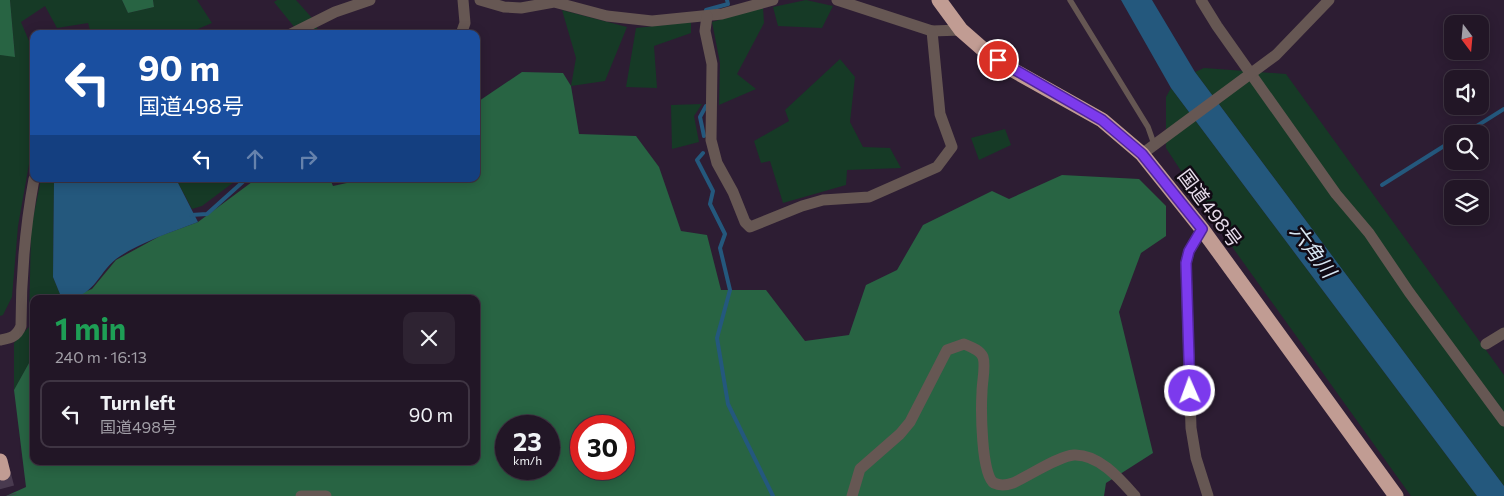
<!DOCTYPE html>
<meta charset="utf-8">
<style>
body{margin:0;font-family:Commissioner,"Noto Sans JP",sans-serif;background:#2e2332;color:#f1f3f6;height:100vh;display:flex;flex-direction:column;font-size:19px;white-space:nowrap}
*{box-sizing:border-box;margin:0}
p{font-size:16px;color:#a29fa7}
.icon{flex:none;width:28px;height:28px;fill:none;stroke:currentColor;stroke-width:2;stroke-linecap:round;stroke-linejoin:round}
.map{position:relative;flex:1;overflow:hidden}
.panel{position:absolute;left:30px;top:295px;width:450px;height:170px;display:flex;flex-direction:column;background:#221626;border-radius:10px;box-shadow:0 2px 12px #0003,0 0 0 1px #3f3543}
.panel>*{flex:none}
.guide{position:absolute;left:30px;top:30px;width:450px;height:152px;border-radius:10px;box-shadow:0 2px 12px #0003,0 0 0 1px #3f3543;background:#1a4fa0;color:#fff;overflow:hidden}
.needle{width:32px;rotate:164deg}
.buttons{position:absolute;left:1444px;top:15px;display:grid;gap:10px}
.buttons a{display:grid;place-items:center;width:45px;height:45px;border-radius:10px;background:#221626;box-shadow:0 2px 12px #0003,0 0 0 1px #3f3543;font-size:25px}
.speed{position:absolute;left:495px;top:415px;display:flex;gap:10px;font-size:25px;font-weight:700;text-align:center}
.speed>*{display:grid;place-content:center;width:65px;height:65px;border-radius:50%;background:#221626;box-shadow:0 2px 12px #0003,0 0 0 1px #3f3543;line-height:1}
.speed small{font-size:12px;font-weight:400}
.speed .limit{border:8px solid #d22;background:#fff;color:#111}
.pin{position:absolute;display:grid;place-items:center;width:42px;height:42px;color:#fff;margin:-21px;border:2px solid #fff;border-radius:50%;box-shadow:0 1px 5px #0007}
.me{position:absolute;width:55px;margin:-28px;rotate:358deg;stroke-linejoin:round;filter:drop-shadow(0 0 4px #0008)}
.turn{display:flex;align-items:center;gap:18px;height:105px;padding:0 25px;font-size:22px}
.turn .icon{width:65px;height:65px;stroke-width:2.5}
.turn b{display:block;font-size:35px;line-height:42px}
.lanes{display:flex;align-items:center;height:48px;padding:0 25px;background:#0003;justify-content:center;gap:25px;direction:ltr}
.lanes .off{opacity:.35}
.round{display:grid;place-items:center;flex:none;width:52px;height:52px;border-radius:10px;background:#2e2332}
.summary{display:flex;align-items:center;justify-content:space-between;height:85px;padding:0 25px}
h1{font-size:30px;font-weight:700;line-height:38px;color:#1e9e55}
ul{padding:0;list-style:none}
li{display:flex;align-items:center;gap:15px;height:68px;margin:0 10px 8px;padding:0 15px;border:2px solid #3f3543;border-radius:10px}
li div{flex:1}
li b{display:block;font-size:19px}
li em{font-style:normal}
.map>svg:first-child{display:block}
.green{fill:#163a26}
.forest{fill:#286443;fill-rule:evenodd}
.water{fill:#24587d}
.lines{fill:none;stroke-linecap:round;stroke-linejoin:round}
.stream{stroke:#24587d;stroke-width:4}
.highway-tunnel{stroke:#493a4f;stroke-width:15;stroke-dasharray:15 8;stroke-linecap:butt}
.lane{stroke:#665753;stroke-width:5.5}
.street{stroke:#665753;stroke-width:11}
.highway{stroke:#c19c93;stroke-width:15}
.route-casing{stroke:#51269a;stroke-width:12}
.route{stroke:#7c3aed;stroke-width:9}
.labels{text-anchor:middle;stroke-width:5;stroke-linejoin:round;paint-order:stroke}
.street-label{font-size:19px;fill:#e7dceb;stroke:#110a14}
.water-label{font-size:20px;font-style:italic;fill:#d7e6f2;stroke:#110a14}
</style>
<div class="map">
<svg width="1504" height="496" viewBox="0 0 1504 496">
<rect width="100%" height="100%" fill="#2d1d33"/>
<g class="green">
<polygon points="10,0 122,0 128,13 154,7 153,0 197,0 212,23 186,34 91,34 88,23 57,28 45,6 21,22 34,53 34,136 18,226 12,297 3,315 0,316 0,55 15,56"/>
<polygon points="277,0 296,0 312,18 320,34 300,34 274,2"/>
<polygon points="806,0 833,6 822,28 778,26 773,7"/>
<polygon points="763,7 764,23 737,74 756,89 719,105 720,63 712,22"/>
<polygon points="562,10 627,27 605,81 571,86 576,58"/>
<polygon points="691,22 691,33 654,46 657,88 626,87 636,28"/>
<polygon points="840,59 855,77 850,122 863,147 890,148 901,168 847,170 846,185 783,203 770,161 761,163 754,141 789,121 785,110"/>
<polygon points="1204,68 1286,74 1504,375 1504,486 1195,72"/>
<polygon points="1171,88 1477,496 1411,496 1215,223 1166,148 1166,97"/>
<polygon points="702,104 694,116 699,142 672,149 671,105"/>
<polygon points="1005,129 1011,145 979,160 971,138"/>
<polygon points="41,179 54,179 53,277 62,299 34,299 34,354 14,390 14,343 29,327 31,228"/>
<polygon points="176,179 238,179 202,206 192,209"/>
</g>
<g class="forest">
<polygon points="0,0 10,0 15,57 0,55"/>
<polygon points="122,0 153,0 154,7 128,13"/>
<path d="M522,72l41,1 8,13 8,48 57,2 23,31 22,64 26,4 14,55h45l39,51 44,-6 17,-50 31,-15 26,-45 69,-34 17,8 53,-24 77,4 27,27v30l-25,17 -22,59 34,141 -47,30 -2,13h-1098l20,-9 -12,-97 20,-36v107h442v-162h-410l26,-10 24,-29 44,-24 38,-14 58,-43h74l3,7 32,-7h111v-76zM506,426h43v43h-43zM581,426h43v43h-43z"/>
</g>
<g class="water">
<polygon points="1121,0 1152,0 1195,72 1504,486 1504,496 1477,496 1171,88"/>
<path d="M54,179h122l22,43c-26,10 -60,21 -82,37 -19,15 -22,40 -54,40l-9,-22z"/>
</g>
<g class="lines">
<g class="stream">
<polyline points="706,10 728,4 727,0"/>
<polyline points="1464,134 1504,109"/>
<polyline points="704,136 700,117 706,106"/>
<polyline points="703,153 697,160 713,191 710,204 725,234 720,248 730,290 717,338 728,404 773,496"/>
<polyline points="1382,185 1452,141"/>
<polyline points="191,215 207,214 246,179"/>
</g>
<polyline class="highway-tunnel" points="3,473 9,496"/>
<polyline class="lane" points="1070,0 1148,127 1154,144"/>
<g class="street">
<polyline points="480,0 504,7 521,8 554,2 607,16 652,21 722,14 773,0"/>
<polyline points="837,0 932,31 961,30"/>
<polyline points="1201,0 1217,26 1336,194 1369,233 1409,292 1504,421"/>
<polyline points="707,16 705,31 712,64 711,140 717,163 733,192 745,222 750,227 802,206 823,200 869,197 937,167 952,147 940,114 932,31"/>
<polyline points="291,34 335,12 370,0"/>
<polyline points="461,34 465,23 463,0"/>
<polyline points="1142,154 1276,55 1329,0"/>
<polyline points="1202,229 1189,251 1186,263 1191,428 1196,458 1208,496"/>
<path d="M0,340c10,-2 17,-3 21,-14 0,-50 4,-98 13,-147"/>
<polyline points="1486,344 1504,333"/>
<polyline points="301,496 326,496"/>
<path d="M852,496l8,-27 40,-35 10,-12 37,-72 17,-6c7,3 16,6 19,13 3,9 -1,25 -1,35 -1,16 -1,83 12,91 6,3 13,2 19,0 16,-7 45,-27 61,-28 25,-1 46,24 61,41"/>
</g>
<g class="highway">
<polyline points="939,0 961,30 985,51 1011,69 1102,120 1142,154 1202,229 1396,496"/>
<polyline points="0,461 3,473"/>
</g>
</g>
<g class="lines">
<g class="route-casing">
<polyline id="route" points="998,60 1102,120 1142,154 1202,229 1189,251 1186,263 1190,391"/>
</g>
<use href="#route" class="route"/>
</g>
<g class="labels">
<g class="street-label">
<text transform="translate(1210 208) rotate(53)" y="7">国道498号</text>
</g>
<g class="water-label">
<text transform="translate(1313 251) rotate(53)" y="7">六角川</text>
</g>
</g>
</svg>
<div class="buttons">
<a><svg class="needle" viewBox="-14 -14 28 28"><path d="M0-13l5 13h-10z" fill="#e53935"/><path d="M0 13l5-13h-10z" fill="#a29fa7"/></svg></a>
<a><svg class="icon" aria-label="sound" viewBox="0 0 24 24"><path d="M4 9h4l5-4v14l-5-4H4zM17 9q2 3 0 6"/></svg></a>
<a><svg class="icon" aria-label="search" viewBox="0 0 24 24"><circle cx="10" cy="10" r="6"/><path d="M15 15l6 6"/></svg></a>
<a><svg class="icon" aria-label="layers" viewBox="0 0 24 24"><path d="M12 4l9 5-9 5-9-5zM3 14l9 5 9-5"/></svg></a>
</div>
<div class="speed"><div>23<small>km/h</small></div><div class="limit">30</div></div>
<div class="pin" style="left:998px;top:60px;background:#d93025"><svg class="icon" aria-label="arrive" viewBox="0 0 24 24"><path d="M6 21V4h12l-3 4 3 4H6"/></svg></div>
<svg class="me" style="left:1190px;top:391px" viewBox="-20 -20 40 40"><circle r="17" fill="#7c3aed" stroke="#fff" stroke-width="3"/><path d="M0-11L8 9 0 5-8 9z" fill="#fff"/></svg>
<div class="guide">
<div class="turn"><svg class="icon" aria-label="left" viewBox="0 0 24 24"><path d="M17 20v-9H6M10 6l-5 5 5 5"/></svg><div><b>90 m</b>国道498号</div></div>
<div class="lanes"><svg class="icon" aria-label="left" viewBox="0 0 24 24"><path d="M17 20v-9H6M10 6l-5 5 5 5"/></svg><svg class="icon off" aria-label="ahead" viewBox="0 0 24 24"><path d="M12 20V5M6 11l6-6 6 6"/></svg><svg class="icon off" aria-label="right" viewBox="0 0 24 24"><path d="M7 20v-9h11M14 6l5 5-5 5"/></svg></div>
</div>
<section class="panel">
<div class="summary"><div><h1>1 min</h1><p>240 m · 16:13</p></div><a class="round"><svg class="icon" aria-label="close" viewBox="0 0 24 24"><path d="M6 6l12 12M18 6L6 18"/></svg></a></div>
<ul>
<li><svg class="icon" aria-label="left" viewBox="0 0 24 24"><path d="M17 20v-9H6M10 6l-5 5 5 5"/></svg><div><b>Turn left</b><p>国道498号</p></div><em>90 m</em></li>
</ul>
</section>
</div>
